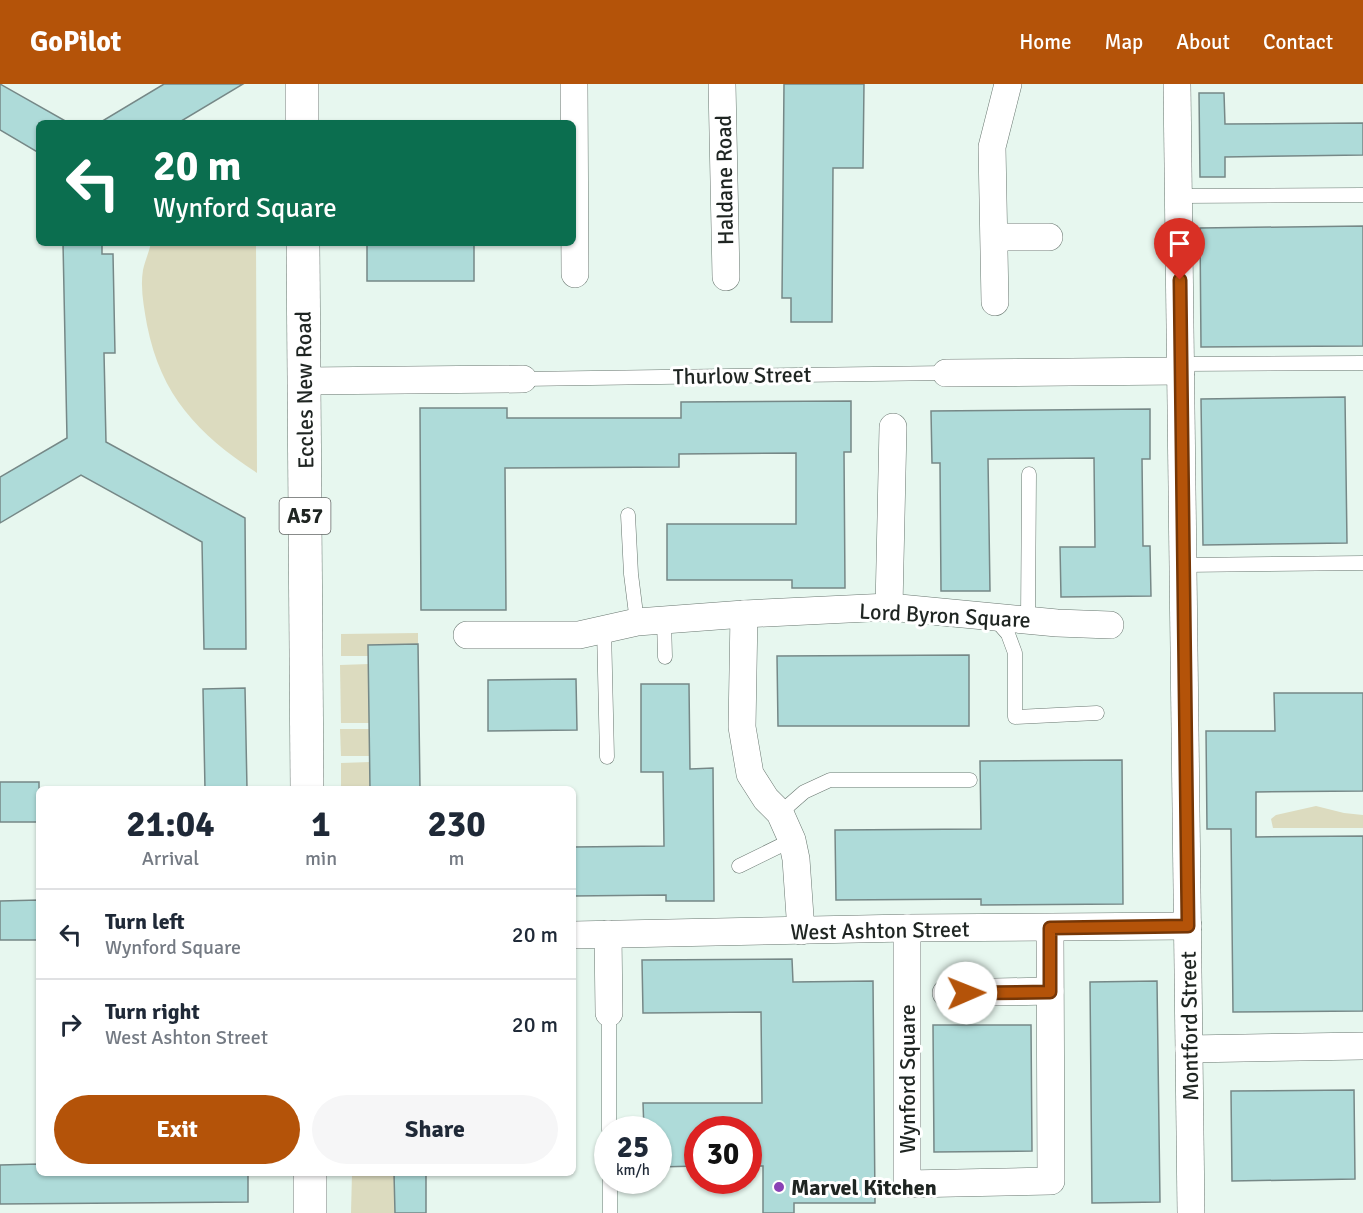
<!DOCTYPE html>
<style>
body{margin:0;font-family:Signika,sans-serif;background:#f6f6f7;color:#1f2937;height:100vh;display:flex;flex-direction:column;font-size:22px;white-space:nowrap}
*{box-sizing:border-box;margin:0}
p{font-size:20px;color:#747a83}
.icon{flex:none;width:33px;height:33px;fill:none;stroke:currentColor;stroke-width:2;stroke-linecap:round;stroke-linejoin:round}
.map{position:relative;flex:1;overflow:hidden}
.details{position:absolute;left:36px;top:702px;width:540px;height:390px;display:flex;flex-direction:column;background:#fff;border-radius:9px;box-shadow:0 2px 4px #0004}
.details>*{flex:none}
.hud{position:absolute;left:36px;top:36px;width:540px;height:126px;border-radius:9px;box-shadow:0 2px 4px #0004;background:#0b6e4f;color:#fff;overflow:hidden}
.speed{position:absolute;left:594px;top:1032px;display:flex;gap:12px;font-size:30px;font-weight:700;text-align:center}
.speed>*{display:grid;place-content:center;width:78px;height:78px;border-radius:50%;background:#fff;box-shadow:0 2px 4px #0004;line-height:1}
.speed small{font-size:15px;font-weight:400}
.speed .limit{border:9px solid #d22;background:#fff;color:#111}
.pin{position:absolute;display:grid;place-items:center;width:51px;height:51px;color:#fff;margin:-62px -26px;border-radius:50% 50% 50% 0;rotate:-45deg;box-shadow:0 0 6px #0007}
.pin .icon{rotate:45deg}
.me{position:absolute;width:66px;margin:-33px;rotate:89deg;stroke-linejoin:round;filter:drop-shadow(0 0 4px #0008)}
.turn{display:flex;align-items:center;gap:21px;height:126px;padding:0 18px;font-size:27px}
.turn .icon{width:78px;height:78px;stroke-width:2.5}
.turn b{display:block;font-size:42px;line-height:51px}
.eta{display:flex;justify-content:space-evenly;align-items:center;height:102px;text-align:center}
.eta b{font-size:36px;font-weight:700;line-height:42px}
.primary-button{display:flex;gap:12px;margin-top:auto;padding:12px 18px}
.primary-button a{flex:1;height:69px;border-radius:36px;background:#b45309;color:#fff;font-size:24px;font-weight:700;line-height:69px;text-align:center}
.primary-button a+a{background:#f6f6f7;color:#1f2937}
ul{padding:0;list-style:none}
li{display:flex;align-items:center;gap:18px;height:90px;padding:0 18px;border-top:2px solid #e0e1e3}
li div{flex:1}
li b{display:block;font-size:22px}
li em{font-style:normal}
header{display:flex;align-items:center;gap:36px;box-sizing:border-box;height:84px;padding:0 30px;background:#b45309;color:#fff}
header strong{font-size:28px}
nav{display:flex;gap:33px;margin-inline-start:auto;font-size:21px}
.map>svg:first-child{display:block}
.green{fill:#dcdbbf}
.building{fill:#aedbd9;stroke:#768887;stroke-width:1.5}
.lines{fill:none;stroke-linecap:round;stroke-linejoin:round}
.service-casing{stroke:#697770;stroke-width:15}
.minor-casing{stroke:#697770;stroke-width:28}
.primary-casing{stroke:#697770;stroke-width:34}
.service{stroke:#fff;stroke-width:14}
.minor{stroke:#fff;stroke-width:27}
.primary{stroke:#fff;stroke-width:33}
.route-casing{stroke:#753606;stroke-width:15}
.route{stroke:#b45309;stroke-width:10}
.poi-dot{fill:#8a42b5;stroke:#fff;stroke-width:2}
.labels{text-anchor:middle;stroke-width:6;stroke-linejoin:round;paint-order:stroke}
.shield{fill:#fff;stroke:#626664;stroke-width:1.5}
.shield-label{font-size:21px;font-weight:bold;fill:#1f2522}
.street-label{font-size:22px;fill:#1f2522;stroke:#fff}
.poi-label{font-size:22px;font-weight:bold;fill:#1f2522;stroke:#fff;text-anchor:start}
</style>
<header>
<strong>GoPilot</strong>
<nav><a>Home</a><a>Map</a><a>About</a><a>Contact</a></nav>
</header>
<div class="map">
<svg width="1363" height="1129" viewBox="0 0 1363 1129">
<rect width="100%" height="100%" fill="#e7f7ef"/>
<g class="green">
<path d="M151,159h105l1,230c-59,-39 -96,-77 -110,-148 -3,-18 -7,-37 -4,-55 2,-9 6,-18 8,-27z"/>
<polygon points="418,549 418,560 369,561 369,572 341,572 341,550"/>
<polygon points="369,580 369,639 341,639 340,581"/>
<polygon points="340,645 369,645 370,672 341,672"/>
<polygon points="370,678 370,703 341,703 341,679"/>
<polygon points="1316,722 1344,729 1363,731 1363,744 1273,744 1271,735 1276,731"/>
<polygon points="352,1089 394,1089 395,1129 351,1129"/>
</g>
<g class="building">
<polygon points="0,0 69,39 39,39 39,69 0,46"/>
<polygon points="164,0 243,0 178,39 99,39"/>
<polygon points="784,0 864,0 863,84 833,84 832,238 791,238 791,214 782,214"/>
<polygon points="1199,9 1224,9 1225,40 1363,39 1363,71 1225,73 1225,93 1200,93"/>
<polygon points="1363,142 1363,262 1201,263 1200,144"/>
<polygon points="63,159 102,159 102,170 113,170 115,269 104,269 106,358 245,434 246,565 204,565 202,458 81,391 0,439 0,393 67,354"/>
<rect x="367" y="159" width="107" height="38"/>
<polygon points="1345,313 1347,459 1203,461 1201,315"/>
<polygon points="851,317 851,368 844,368 845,504 792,504 792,496 667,496 667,440 796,440 796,369 679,370 679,383 505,384 506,526 421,526 420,324 507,324 507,334 681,334 681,318"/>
<polygon points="1150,325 1150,375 1142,375 1143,462 1150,462 1151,512 1061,513 1060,463 1095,463 1094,374 988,375 990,507 941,507 940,379 932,379 931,327"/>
<polygon points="418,560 420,705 370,705 368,561"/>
<polygon points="969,571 969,642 778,642 777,572"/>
<polygon points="576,595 577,646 488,647 488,596"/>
<polygon points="641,600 689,600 690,685 713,684 714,817 666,817 666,811 573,812 573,763 664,762 663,688 641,688"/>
<polygon points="245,604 247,705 205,705 203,605"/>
<polygon points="1274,609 1363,609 1363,707 1256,708 1256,753 1363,752 1363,927 1233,928 1231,745 1207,745 1206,647 1275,647"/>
<polygon points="1122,676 1123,820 981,821 981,815 836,816 835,746 981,745 980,677"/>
<rect x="0" y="698" width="39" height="40"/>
<polygon points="39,816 39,856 0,856 0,817"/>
<polygon points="792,875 793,898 873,897 875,1119 794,1119 794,1129 763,1129 763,1082 748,1082 748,1046 698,1046 698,1082 658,1083 658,1046 644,1046 643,1019 762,1019 761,928 643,929 642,876"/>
<polygon points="1157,897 1160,1118 1092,1119 1090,898"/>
<polygon points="933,941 1031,941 1032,1067 934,1068"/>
<polygon points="1354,1006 1355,1095 1232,1097 1231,1007"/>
<polygon points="39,1080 39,1089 248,1089 248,1118 0,1120 0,1081"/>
<polygon points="394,1089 426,1089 426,1129 395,1129"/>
</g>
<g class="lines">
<g class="service-casing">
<g id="service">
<polyline points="1179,112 1363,111"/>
<polyline points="1181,280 1363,279"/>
<polyline points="523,295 946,289"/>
<polyline points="628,431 631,490 637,538"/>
<polyline points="1184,481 1363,479"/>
<polyline points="994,534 1008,550 1015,569 1015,633 1097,629"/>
<polyline points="1028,535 1029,390"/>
<polyline points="664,536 665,573"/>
<polyline points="604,545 607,673"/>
<polyline points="780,729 804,708 830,696 970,696"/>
<polyline points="739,782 792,756"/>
<polyline points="609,929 609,1046"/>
<polyline points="610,1096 610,1129"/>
</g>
</g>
<g class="minor-casing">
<g id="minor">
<polyline points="574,0 575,190"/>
<polyline points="722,0 726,193"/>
<polyline points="1177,0 1191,1129"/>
<polyline points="995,153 1049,153"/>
<polyline points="995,218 992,63 1008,0"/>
<polyline points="946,289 1181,287"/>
<polyline points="304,297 523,295"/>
<polyline points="889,523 893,343"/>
<polyline points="744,530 742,643 750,690 766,715 780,729 792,756 796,775 801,847"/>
<polyline points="467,551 579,551 637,538 744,530 889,523 1057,539 1110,541"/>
<polyline points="907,844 907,1100 1051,1097 1050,844"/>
<polyline points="608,850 609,929"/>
<polyline points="573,851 907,844 1188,842"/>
<polyline points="946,909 1050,907"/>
<polyline points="1189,965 1363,962"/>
</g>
</g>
<g class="primary-casing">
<g id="primary">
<polyline points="302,0 302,39"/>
<polyline points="303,159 307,705"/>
<polyline points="310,1089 310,1129"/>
</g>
</g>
<use href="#service" class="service"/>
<use href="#minor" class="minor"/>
<use href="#primary" class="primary"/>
</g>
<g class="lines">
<g class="route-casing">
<polyline id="route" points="966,909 1050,908 1050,844 1188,842 1180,196"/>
</g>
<use href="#route" class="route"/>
</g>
<circle class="poi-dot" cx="779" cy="1103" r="6"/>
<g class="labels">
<rect class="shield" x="279.5" y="414" width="51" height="36" rx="4.5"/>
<g class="shield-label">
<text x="305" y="439">A57</text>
</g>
<g class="street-label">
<text transform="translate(724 96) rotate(-91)" y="8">Haldane Road</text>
<text transform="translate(742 291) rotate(-1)" y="8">Thurlow Street</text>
<text transform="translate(304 306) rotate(-91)" y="8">Eccles New Road</text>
<text transform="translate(945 531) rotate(3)" y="8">Lord Byron Square</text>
<text transform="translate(880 846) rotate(-1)" y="8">West Ashton Street</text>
<text transform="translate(1189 942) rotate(-91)" y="8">Montford Street</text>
<text transform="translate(907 995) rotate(-90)" y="8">Wynford Square</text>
</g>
<g class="poi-label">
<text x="791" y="1111">Marvel Kitchen</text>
</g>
</g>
</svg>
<div class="speed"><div>25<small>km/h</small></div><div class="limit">30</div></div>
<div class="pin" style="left:1180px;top:196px;background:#d93025"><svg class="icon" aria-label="arrive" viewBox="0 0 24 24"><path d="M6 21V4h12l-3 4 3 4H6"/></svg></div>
<svg class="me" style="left:966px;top:909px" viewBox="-20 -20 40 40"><circle r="19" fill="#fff"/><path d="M0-13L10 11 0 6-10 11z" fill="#b45309"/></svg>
<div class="hud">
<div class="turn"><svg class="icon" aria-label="left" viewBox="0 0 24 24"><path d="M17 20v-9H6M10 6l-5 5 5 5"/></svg><div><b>20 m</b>Wynford Square</div></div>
</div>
<section class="details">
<div class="eta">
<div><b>21:04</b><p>Arrival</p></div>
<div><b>1</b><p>min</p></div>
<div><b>230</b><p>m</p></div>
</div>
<ul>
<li><svg class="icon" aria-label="left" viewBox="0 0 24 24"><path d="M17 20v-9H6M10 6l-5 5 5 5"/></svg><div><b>Turn left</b><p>Wynford Square</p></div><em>20 m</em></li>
<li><svg class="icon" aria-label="right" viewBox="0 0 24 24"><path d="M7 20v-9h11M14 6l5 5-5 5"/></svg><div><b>Turn right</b><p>West Ashton Street</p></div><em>20 m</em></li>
</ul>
<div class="primary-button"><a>Exit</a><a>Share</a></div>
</section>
</div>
